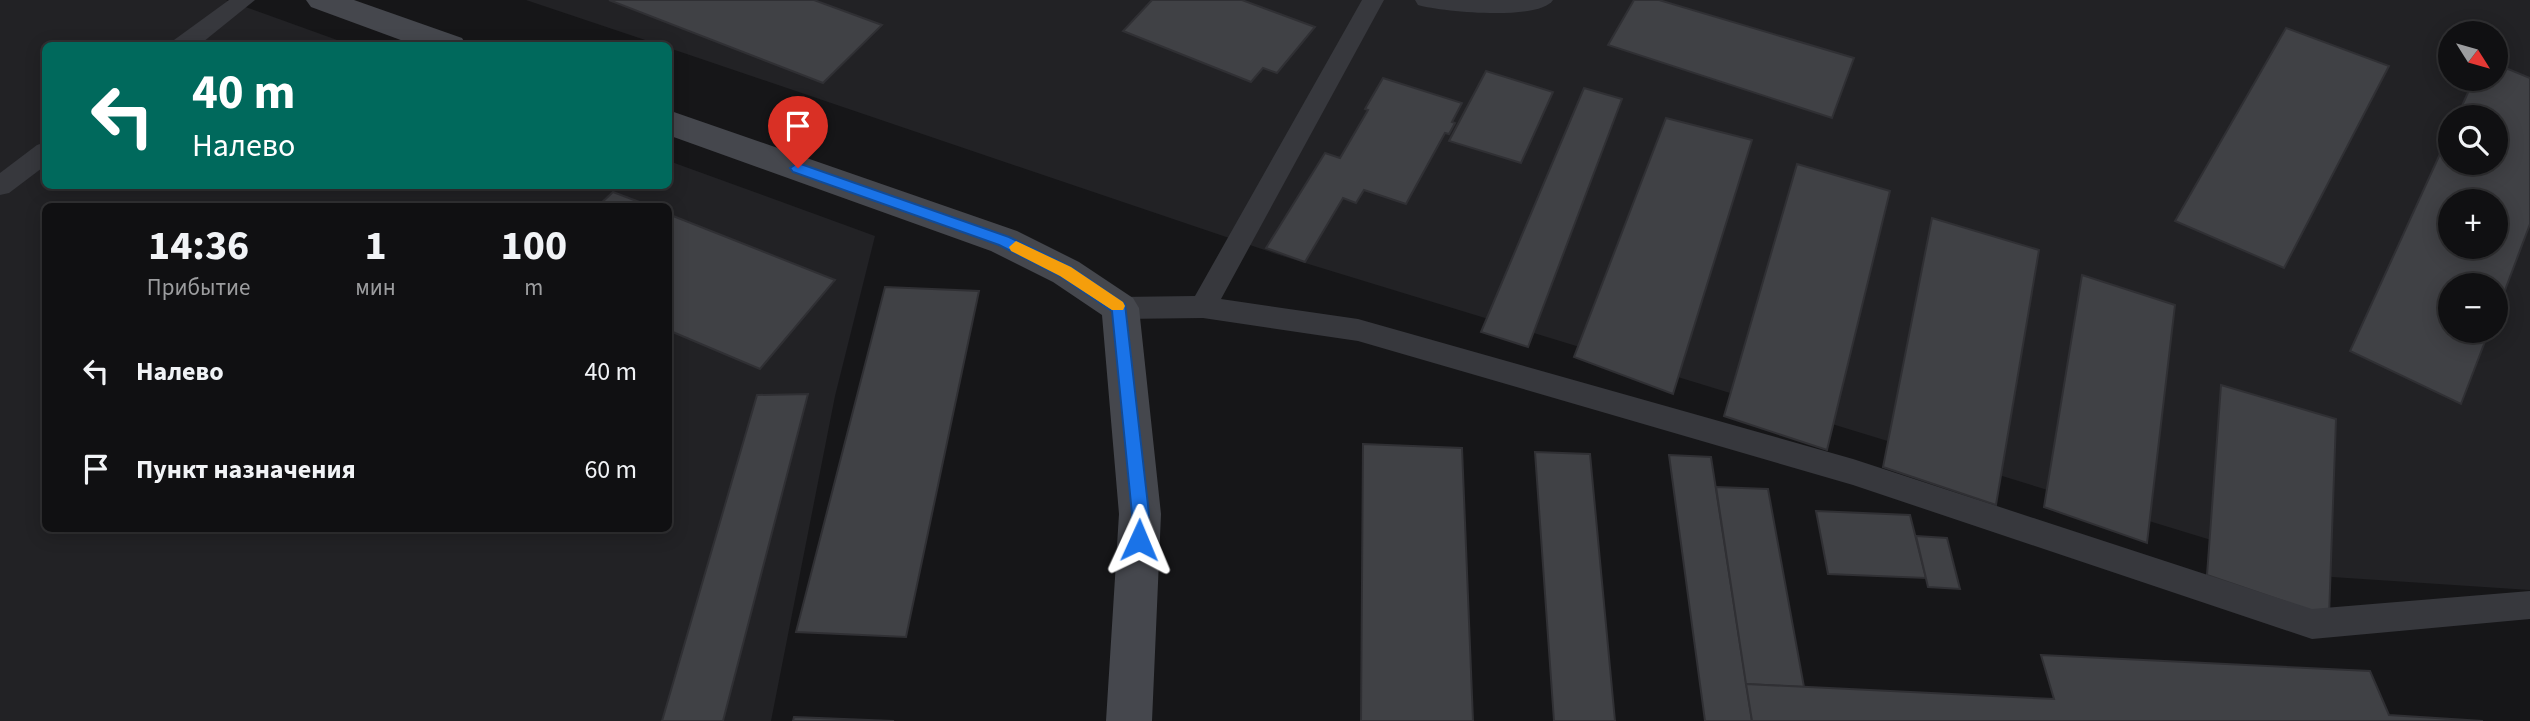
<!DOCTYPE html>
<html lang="ru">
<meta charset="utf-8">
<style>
body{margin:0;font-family:"Source Sans 3",sans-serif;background:#1e1e20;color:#f1f3f6;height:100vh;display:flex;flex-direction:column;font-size:26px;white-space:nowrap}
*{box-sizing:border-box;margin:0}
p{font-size:23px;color:#9c9d9f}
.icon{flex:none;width:38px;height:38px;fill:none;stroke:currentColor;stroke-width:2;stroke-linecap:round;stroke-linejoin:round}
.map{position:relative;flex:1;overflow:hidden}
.details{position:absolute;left:42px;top:203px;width:630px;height:329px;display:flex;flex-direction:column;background:#101012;border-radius:10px;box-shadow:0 4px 18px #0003,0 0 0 2px #303032}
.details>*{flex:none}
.banner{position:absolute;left:42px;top:42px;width:630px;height:147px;border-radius:10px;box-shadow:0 4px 18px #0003,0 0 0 2px #303032;background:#00695c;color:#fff;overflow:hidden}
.needle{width:46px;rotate:127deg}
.controls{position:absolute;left:2438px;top:21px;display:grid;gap:14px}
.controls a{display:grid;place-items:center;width:70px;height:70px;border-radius:50%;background:#101012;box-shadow:0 4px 18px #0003,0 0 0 2px #303032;font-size:35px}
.pin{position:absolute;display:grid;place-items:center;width:60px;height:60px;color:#fff;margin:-72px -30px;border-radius:50% 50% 50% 0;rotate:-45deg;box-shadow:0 0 7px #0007}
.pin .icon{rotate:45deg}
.me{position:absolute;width:77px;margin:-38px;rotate:1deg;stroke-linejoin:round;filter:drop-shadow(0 0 5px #0008)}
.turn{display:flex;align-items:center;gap:24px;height:147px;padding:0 35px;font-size:32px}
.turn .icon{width:91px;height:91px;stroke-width:2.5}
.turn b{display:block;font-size:49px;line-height:60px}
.eta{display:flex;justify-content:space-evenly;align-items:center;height:119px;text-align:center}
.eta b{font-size:42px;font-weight:700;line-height:49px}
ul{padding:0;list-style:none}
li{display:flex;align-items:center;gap:21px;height:98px;padding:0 35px}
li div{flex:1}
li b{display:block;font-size:26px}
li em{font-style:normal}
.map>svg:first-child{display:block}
.built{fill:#222225;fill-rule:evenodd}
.building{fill:#404145;stroke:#303034;stroke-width:2;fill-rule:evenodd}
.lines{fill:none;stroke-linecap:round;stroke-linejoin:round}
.lane{fill:#37383d;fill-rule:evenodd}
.secondary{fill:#45474d;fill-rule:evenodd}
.route{fill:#1a73e8;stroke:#114b97;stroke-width:2}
.slow{fill:#f59e0b}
</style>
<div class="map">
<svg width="2530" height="721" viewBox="0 0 2530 721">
<rect width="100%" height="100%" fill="#161618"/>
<g class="built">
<path d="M0,0h226l125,45 -305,1v140h622l1,-25 206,75 -40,160 -64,325h-771zM46,206h622v322h-622z"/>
<path d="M526,0h2004v590l-198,-13 -1053,-322 -610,-207 -1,-2 -8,-1zM2450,33h46v46h-46zM2450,117h46v46h-46zM2450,201h46v46h-46zM2450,285h46v46h-46z"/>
</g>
<g class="building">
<polygon points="609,0 814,0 882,25 823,83"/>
<polygon points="1152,0 1242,0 1315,27 1277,73 1263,68 1251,82 1123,31"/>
<polygon points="1634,0 1659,0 1854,58 1832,118 1608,45"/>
<polygon points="2286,28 2389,66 2284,268 2175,221"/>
<path d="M2496,64l34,14v146l-34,90v-29h-46v46h39l-28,73 -111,-53 100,-219v31h46v-46h-39l17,-38h22zM2450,201h46v46h-46z"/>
<polygon points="1486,71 1553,92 1521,163 1449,141"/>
<polygon points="1383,78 1462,103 1452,122 1455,123 1449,134 1445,133 1406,204 1364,190 1356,203 1343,198 1305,262 1266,248 1325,153 1340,158 1368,110 1365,109"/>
<polygon points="1584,88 1622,99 1528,347 1481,332"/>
<polygon points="1666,118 1752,140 1673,394 1574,357"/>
<polygon points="1797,164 1890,191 1827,450 1724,416"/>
<polygon points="613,192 650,206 598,206"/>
<polygon points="668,214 835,280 760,369 668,330"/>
<polygon points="1932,218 2039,250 1996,505 1883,467"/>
<polygon points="2082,275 2175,305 2147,543 2044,507"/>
<polygon points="885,287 979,291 906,637 796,632"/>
<polygon points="2221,385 2336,419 2329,617 2207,575"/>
<polygon points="808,394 723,721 662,721 757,395"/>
<polygon points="1363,444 1462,448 1473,721 1361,721"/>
<polygon points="1535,452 1590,454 1615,721 1554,721"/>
<polygon points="1669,455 1711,457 1752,721 1705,721"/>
<polygon points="1716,487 1768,489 1804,687 1746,684"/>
<polygon points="1816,511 1910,515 1926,578 1828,574"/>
<polygon points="1916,536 1947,538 1960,589 1928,587"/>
<polygon points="2041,655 2370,671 2389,715 2483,721 1752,721 1746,684 2054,699"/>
<polygon points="794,717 894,721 793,721"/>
</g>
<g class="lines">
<g class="lane">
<polygon points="229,0 255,0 198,46 171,46 174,40"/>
<polygon points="1362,0 1384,0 1221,299 1358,319 1853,459 2312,609 2530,591 2530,619 2312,639 1853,485 1358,341 1203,318 1120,319 1110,316 1106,308 1110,300 1120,297 1195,296"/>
<path d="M1415,0h138c-13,21 -111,12 -135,5z"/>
<polygon points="46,142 46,165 9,193 0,195 0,173 37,145"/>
</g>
<g class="secondary">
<polygon points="306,0 354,0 462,38 467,46 417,46 311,7"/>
<polygon points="668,110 1017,231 1079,262 1133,298 1139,308 1161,514 1152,721 1106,721 1119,514 1102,315 1053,282 991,251 668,135"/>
</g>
</g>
<polygon class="route" points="798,163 1009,237 1071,267 1125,304 1149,514 1145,545 1139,547 1133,545 1130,540 1132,514 1112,311 1060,276 999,245 793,172 790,168"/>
<polygon class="slow" points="1016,241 1071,267 1123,302 1125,306 1123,310 1112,310 1060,276 1011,251 1009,247"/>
</svg>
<div class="controls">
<a><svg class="needle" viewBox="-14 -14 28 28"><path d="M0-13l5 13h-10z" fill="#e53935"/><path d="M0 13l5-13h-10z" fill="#9c9d9f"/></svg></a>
<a><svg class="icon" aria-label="search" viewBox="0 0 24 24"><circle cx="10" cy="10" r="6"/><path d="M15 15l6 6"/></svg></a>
<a>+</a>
<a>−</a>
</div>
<div class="pin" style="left:798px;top:168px;background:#d93025"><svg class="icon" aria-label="arrive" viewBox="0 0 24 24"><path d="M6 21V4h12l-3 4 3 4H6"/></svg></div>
<svg class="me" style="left:1139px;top:540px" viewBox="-20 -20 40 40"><path d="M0-17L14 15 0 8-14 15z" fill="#1a73e8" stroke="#fff" stroke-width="4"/></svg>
<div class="banner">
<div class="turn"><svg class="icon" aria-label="left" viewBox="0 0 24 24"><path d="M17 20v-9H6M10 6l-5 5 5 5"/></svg><div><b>40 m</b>Налево</div></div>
</div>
<section class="details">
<div class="eta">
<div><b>14:36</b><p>Прибытие</p></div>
<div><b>1</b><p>мин</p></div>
<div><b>100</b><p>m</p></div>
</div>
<ul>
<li><svg class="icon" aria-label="left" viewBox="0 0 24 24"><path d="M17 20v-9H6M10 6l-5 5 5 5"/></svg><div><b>Налево</b></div><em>40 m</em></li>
<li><svg class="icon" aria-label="arrive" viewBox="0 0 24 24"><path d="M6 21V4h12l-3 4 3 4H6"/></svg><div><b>Пункт назначения</b></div><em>60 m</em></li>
</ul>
</section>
</div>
